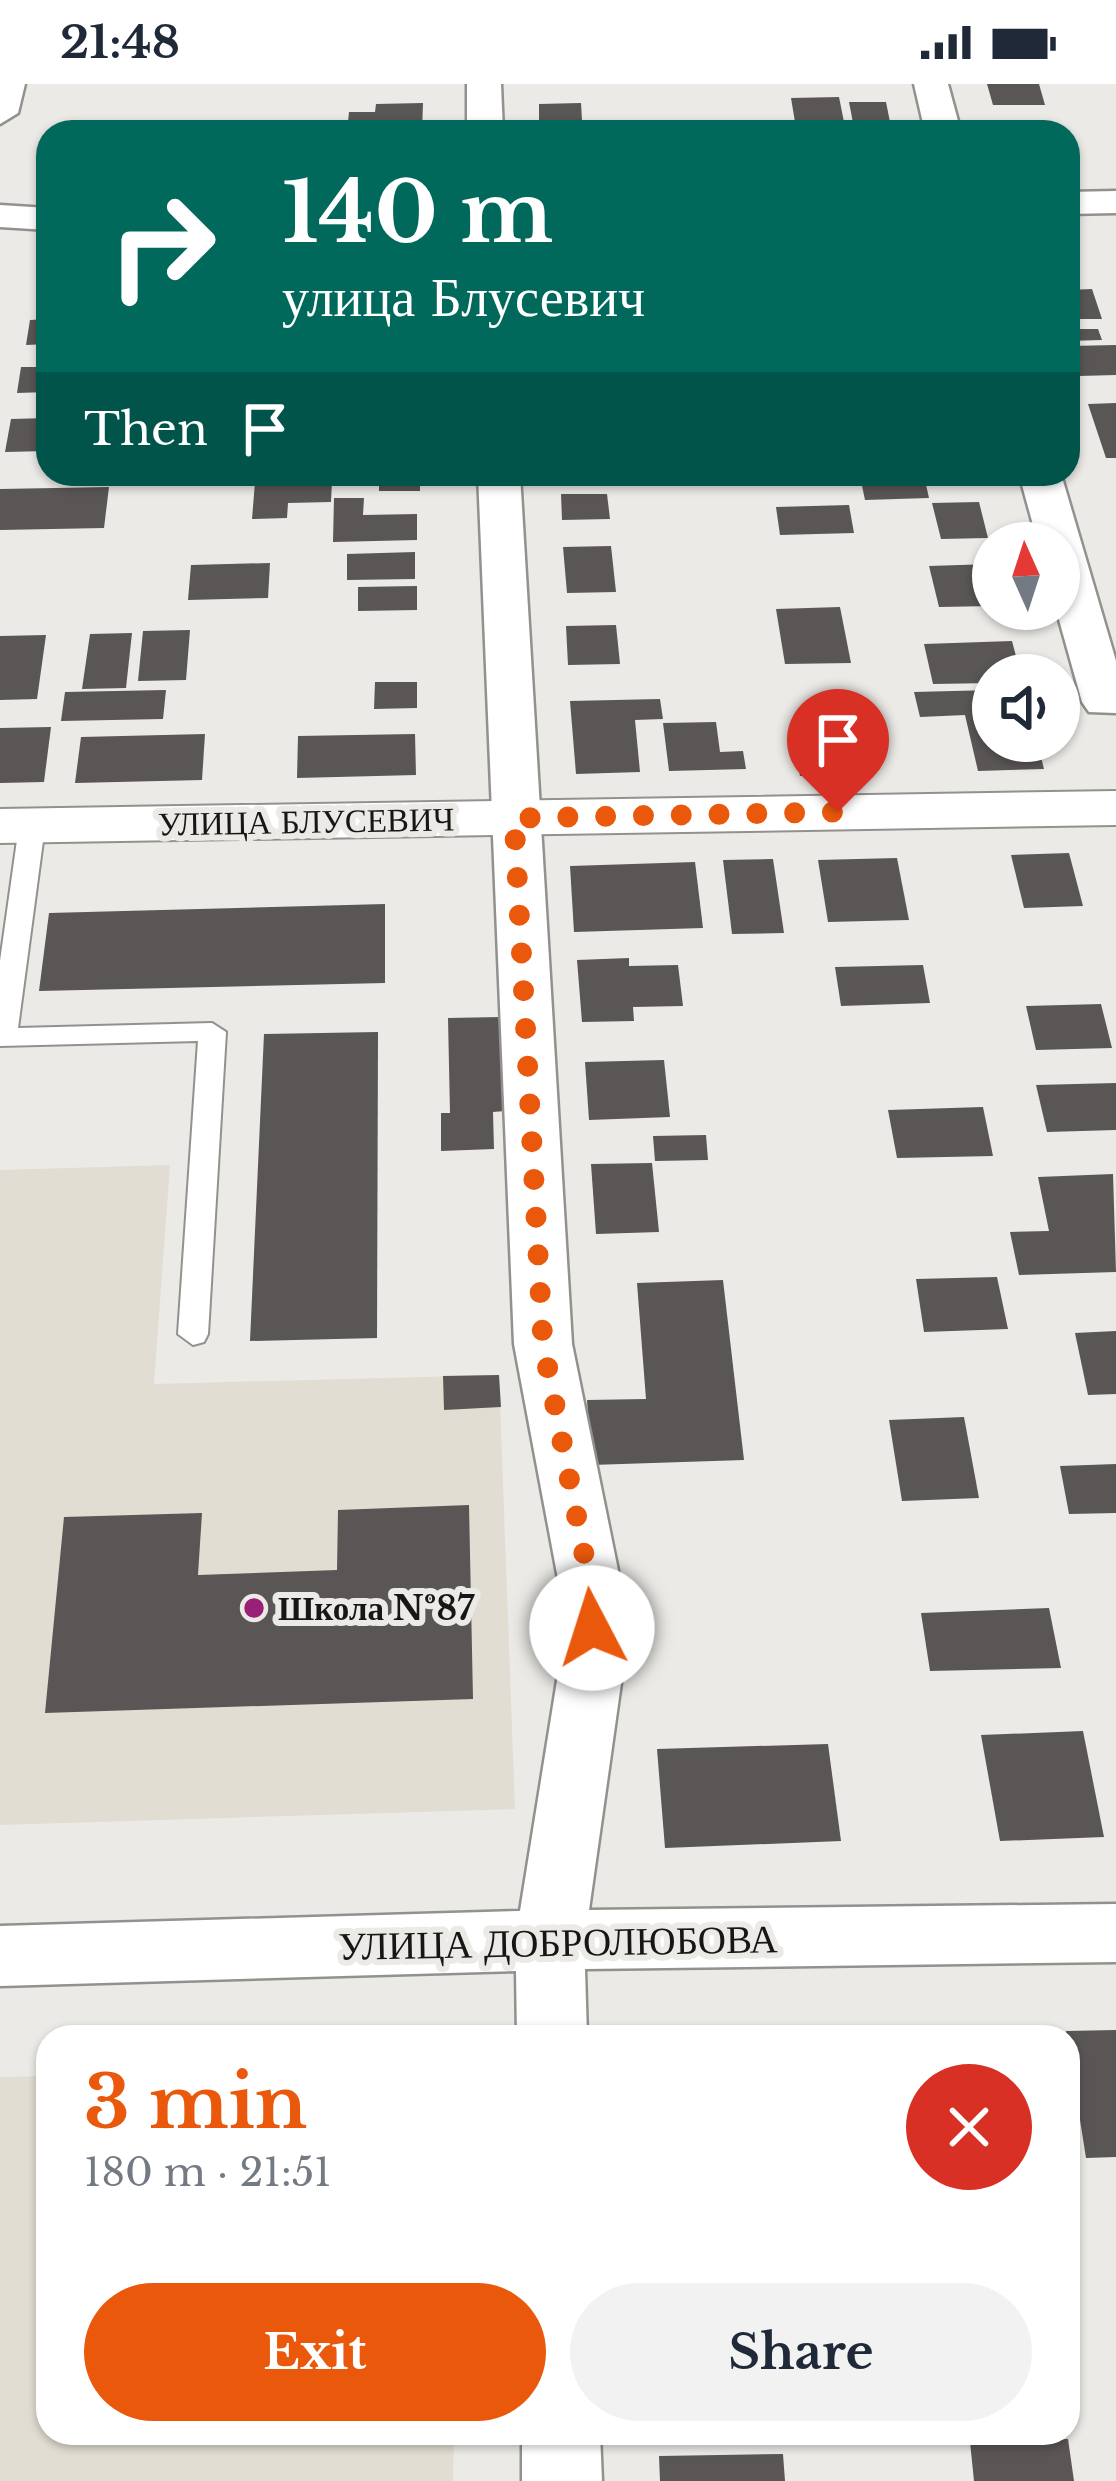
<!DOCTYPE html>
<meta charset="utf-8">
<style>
body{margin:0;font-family:"Libre Baskerville",serif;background:#f2f2f3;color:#1f2937;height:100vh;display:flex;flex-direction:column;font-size:45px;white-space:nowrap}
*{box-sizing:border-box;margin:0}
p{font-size:39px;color:#747a83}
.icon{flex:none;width:66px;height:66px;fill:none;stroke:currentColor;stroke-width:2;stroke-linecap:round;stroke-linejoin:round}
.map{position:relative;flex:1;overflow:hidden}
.side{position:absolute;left:36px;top:1941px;width:1044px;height:420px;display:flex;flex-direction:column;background:#fff;border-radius:36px;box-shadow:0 3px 9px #0004}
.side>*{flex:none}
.banner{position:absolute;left:36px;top:36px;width:1044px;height:366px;border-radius:36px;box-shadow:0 3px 9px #0004;background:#00695c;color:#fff;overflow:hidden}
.needle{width:78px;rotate:357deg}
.controls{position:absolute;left:972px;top:438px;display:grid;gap:24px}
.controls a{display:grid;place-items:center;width:108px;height:108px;border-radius:50%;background:#fff;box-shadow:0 3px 9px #0004;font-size:60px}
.pin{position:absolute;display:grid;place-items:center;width:102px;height:102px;color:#fff;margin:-123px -51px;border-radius:50% 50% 50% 0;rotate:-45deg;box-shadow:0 0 12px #0007}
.pin .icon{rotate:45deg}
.me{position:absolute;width:132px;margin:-66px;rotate:355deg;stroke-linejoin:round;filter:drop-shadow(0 0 9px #0008)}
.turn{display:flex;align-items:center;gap:42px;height:252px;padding:0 48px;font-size:54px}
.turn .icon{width:156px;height:156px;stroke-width:2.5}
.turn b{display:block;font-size:84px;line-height:102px}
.then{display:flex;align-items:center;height:114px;padding:0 48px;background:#0003;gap:24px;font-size:45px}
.round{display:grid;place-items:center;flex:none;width:126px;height:126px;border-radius:63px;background:#f2f2f3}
.summary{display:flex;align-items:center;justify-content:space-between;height:204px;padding:0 48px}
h1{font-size:72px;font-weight:700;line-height:90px;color:#ea580c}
.cta{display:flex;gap:24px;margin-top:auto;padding:24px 48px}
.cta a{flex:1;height:138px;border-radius:72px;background:#ea580c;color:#fff;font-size:48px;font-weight:700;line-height:138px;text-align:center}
.cta a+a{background:#f2f2f3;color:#1f2937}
.status{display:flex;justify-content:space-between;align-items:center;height:84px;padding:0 60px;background:#fff;direction:ltr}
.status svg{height:33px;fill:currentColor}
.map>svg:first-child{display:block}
.built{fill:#e1ddd2}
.building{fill:#5a5656}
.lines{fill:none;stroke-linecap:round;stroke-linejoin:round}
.service-casing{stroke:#92918e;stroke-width:4}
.minor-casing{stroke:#92918e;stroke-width:5}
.secondary-casing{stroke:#92918e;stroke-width:4}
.service{fill:#fff;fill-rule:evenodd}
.minor{fill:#fff;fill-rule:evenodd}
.secondary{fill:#fff;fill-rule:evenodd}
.route{stroke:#ea580c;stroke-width:21;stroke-dasharray:0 37.8}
.poi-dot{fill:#9a1f76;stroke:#ebeae6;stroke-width:4.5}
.labels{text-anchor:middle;stroke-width:12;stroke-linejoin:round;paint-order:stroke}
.street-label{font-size:33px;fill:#171615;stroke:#ebeae6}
.poi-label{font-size:33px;font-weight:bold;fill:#171615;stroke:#ebeae6;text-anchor:start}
.near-street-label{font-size:39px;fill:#171615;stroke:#ebeae6}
</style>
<div class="status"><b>21:48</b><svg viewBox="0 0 49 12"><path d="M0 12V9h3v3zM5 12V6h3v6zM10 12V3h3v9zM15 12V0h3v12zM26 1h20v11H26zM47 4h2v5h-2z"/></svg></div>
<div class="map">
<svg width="1116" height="2397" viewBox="0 0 1116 2397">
<rect width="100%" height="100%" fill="#ebeae6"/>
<g class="built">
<polygon points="170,1081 154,1300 499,1291 515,1725 0,1741 0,1086"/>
<polygon points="48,1992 48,2349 454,2349 453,2397 0,2397 0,1993"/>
</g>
<g class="building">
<polygon points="987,0 1039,0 1045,21 993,21"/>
<polygon points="839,13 845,43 796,44 791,14"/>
<polygon points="849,18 886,18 891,43 854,44"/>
<polygon points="423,19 422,47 347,48 349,28 375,28 376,20"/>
<polygon points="581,19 582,36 539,36 539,20"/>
<polygon points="1092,205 1102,235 1068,235 1068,206"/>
<polygon points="48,235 48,260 26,261 30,236"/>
<polygon points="1068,245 1098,245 1102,256 1068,257"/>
<polygon points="1116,261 1116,291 1079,292 1069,262"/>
<polygon points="21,283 48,283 48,308 17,309"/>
<polygon points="1116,319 1116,374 1106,374 1088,320"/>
<polygon points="48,334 48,367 5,368 11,335"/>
<polygon points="420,393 420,407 379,407 379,394"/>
<polygon points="925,396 929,414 865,416 861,397"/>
<polygon points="332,397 331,418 288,419 287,434 252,435 255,398"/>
<polygon points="109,403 104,444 0,446 0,405"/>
<polygon points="561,410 607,410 610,435 562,436"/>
<polygon points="334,414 364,414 363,431 417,430 417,456 333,458"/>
<polygon points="979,418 988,454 941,455 932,419"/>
<polygon points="849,421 854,449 780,451 776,423"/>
<polygon points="611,462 616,508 567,509 563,463"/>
<polygon points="415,468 415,495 347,496 347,470"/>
<polygon points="270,479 268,514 188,516 191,481"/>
<polygon points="991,480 993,522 939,523 929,482"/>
<polygon points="417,502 417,526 358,527 358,503"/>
<polygon points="840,523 851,579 785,580 776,525"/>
<polygon points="616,541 620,580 568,581 566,542"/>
<polygon points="190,546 186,596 138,597 143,547"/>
<polygon points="132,549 126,604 82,605 90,550"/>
<polygon points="46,551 37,615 0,616 0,552"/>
<polygon points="1012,557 1021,591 993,591 993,599 933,600 924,560"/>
<polygon points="375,598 417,598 417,624 374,625"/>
<polygon points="166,606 163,635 61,637 65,608"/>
<polygon points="993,606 993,657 1037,657 1044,685 978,687 965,631 920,633 914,608"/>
<polygon points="660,615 663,635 635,636 640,688 576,690 570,617"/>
<polygon points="716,638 720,668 743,667 746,685 669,687 663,639"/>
<polygon points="51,643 44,698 0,699 0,644"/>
<polygon points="205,650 202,696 75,699 81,653"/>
<polygon points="415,650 416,691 297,694 298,652"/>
<polygon points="865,654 872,690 800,692 794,655"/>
<polygon points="1069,769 1083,822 1024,824 1011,771"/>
<polygon points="897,774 909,836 828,838 818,776"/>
<polygon points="773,775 784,849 732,850 723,776"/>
<polygon points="695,778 703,844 574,848 570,782"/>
<polygon points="385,820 385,899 39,907 49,829"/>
<polygon points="629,874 629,882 678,881 683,922 633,923 634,937 582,938 577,876"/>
<polygon points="923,881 930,919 841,922 835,883"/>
<polygon points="1101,920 1112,964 1036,966 1026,922"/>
<polygon points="501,933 505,1027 493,1028 494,1065 441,1067 441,1029 450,1029 448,934"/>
<polygon points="378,948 377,1254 250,1257 264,950"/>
<polygon points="664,976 670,1033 589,1036 585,978"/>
<polygon points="1116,999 1116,1046 1047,1048 1036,1001"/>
<polygon points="983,1023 993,1072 897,1074 888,1026"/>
<polygon points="706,1051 708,1076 655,1077 653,1052"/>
<polygon points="652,1079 659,1148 596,1150 591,1080"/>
<polygon points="1113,1090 1116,1188 1019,1191 1010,1148 1049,1147 1038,1093"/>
<polygon points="997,1193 1008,1245 924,1248 916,1195"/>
<polygon points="723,1196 744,1376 591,1381 587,1316 646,1315 637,1199"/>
<polygon points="1116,1247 1116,1310 1088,1311 1075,1249"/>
<polygon points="499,1291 501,1323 444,1326 443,1292"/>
<polygon points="964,1333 979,1414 902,1417 889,1336"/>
<polygon points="1116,1380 1116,1429 1069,1430 1060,1382"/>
<polygon points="469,1421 473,1615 45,1629 64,1433 202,1429 198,1491 337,1486 338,1426"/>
<polygon points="1049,1524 1061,1584 930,1587 921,1529"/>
<polygon points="1083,1647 1104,1753 1000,1757 981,1651"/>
<polygon points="828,1660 841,1757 665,1764 657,1665"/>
<polygon points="753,1943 754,1953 636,1953 636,1945"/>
<polygon points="1116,1946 1116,2073 1086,2074 1066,1947"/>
<polygon points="1068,2355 1074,2397 974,2397 970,2358"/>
<polygon points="783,2370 785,2397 660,2397 659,2372"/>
</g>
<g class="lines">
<g class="service-casing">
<polygon id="service" points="32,734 45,742 18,944 212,939 226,948 208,1250 204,1258 193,1261 178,1250 198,957 0,962 0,877 19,742"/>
</g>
<g class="minor-casing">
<g id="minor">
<polygon points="0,0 25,0 18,29 0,40"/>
<polygon points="467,0 501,0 503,48 467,48"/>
<polygon points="914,0 948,0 961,48 925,48"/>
<polygon points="1116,107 1116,129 1068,130 1068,108"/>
<polygon points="0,121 48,124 48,146 0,143"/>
<polygon points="478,390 520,390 572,1260 623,1511 624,1578 589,1826 1116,1820 1116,1878 585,1885 587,1953 517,1953 516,1887 0,1902 0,1842 520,1827 560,1578 561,1511 514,1260"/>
<polygon points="1019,390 1061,390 1116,577 1116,629 1089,628 1082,618 1056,525 1059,459 1038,459"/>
<polygon points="522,2349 600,2349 602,2397 522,2397"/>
</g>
</g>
<g class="secondary-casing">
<polygon id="secondary" points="1116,707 1116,741 0,759 0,725"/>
</g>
<use href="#service" class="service"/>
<use href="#minor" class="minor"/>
<use href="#secondary" class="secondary"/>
</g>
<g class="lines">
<polyline class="route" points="592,1544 592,1511 543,1260 514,734 838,728"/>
</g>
<circle class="poi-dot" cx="254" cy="1524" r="12"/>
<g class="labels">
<g class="street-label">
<text transform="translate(306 737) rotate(-1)" y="12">УЛИЦА БЛУСЕВИЧ</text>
</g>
<g class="poi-label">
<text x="278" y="1536">Школа №87</text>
</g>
<g class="near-street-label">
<text transform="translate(558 1858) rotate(-1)" y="14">УЛИЦА ДОБРОЛЮБОВА</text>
</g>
</g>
</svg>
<div class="controls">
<a><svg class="needle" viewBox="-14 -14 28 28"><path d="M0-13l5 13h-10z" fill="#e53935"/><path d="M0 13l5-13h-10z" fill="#747a83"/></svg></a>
<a><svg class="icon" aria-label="sound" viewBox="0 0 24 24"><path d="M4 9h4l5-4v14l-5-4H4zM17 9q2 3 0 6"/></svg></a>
</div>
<div class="pin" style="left:838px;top:728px;background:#d93025"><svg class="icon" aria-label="arrive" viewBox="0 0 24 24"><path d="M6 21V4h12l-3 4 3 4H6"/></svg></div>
<svg class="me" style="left:592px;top:1544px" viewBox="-20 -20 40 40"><circle r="19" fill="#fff"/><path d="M0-13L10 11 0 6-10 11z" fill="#ea580c"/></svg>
<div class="banner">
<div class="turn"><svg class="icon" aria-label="right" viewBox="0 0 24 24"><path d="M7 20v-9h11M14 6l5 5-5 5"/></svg><div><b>140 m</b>улица Блусевич</div></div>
<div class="then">Then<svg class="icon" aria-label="arrive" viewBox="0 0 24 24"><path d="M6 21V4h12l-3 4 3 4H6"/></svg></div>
</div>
<section class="side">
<div class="summary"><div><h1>3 min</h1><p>180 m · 21:51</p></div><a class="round" style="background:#d93025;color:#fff"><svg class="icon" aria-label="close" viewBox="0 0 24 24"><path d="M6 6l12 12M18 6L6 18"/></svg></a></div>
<div class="cta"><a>Exit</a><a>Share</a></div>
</section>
</div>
